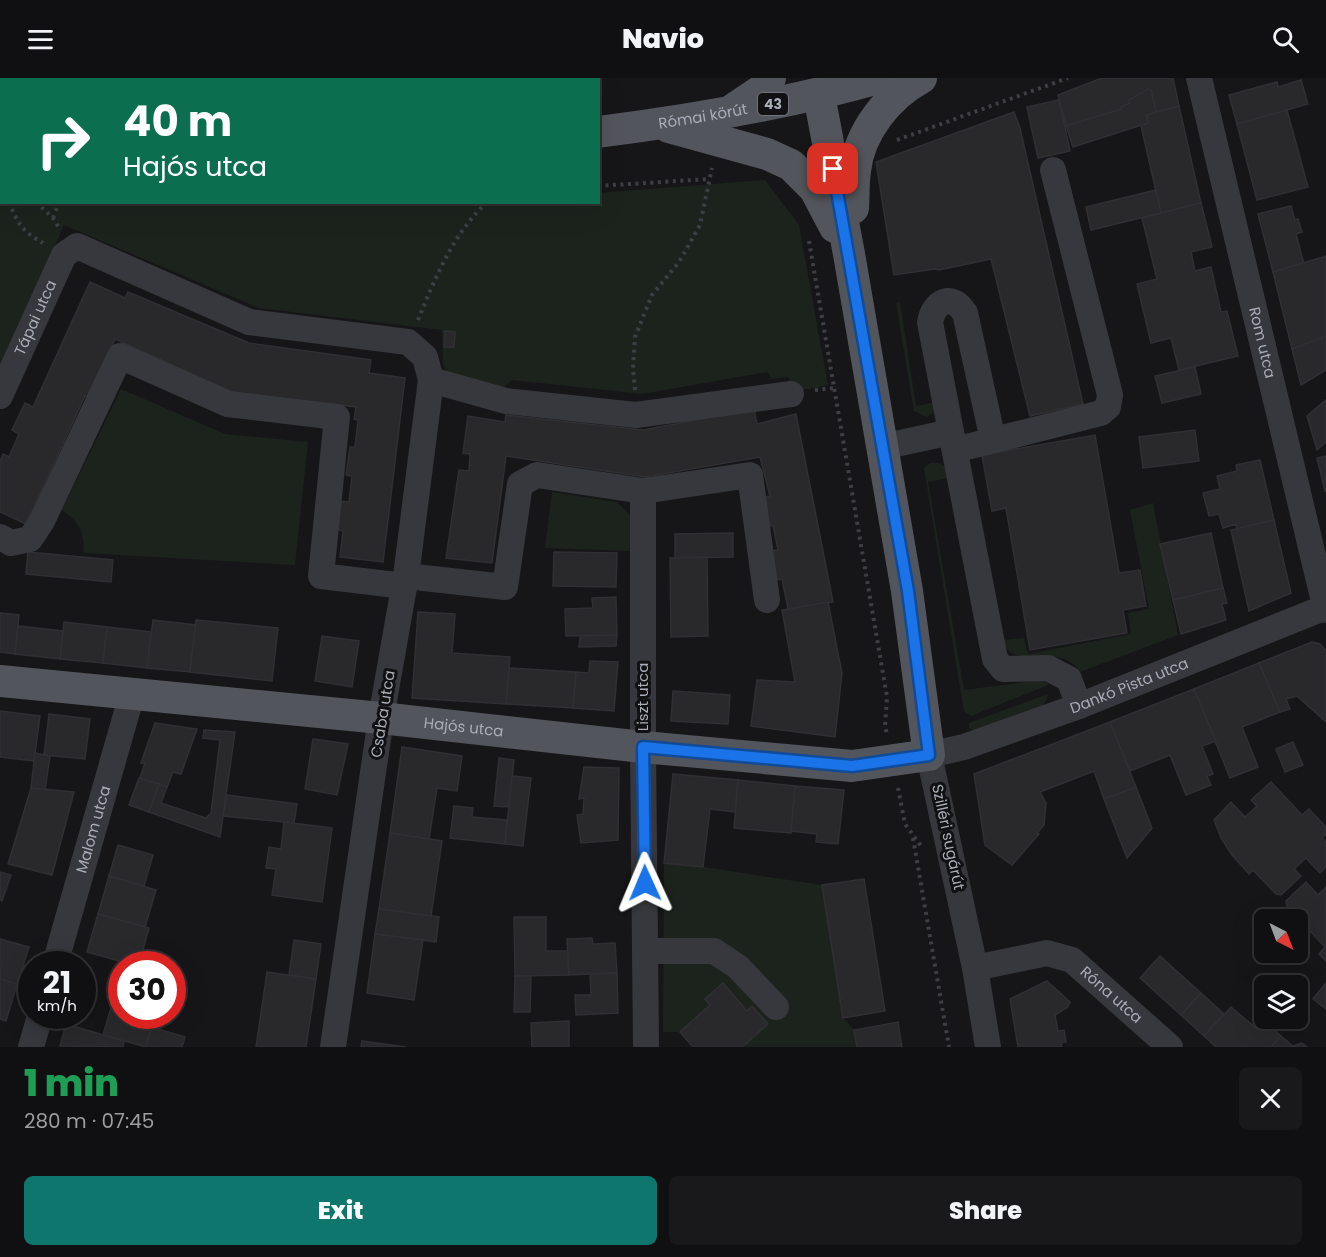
<!DOCTYPE html>
<meta charset="utf-8">
<style>
body{margin:0;font-family:Poppins,sans-serif;background:#19191b;color:#f1f3f6;height:100vh;display:flex;flex-direction:column;font-size:22px;white-space:nowrap}
*{box-sizing:border-box;margin:0}
p{font-size:20px;color:#9c9d9f}
.icon{flex:none;width:33px;height:33px;fill:none;stroke:currentColor;stroke-width:2;stroke-linecap:round;stroke-linejoin:round}
.map{position:relative;height:969px;overflow:hidden}
.drawer{display:flex;flex-direction:column;background:#101012;flex:1}
.drawer>*{flex:none}
.top-card{position:absolute;left:0px;top:0px;width:600px;height:126px;box-shadow:0 6px 24px #0002,0 0 0 2px #303032;background:#0b6e4f;color:#fff;overflow:hidden}
.needle{width:39px;rotate:138deg}
.buttons{position:absolute;left:1254px;top:831px;display:grid;gap:12px}
.buttons a{display:grid;place-items:center;width:54px;height:54px;border-radius:9px;background:#101012;box-shadow:0 6px 24px #0002,0 0 0 2px #303032;font-size:30px}
.speed{position:absolute;left:18px;top:873px;display:flex;gap:12px;font-size:30px;font-weight:700;text-align:center}
.speed>*{display:grid;place-content:center;width:78px;height:78px;border-radius:50%;background:#101012;box-shadow:0 6px 24px #0002,0 0 0 2px #303032;line-height:1}
.speed small{font-size:15px;font-weight:400}
.speed .limit{border:9px solid #d22;background:#fff;color:#111}
.pin{position:absolute;display:grid;place-items:center;width:51px;height:51px;color:#fff;margin:-26px;border-radius:12px;box-shadow:0 3px 9px #0006}
.me{position:absolute;width:66px;margin:-33px;rotate:359deg;stroke-linejoin:round;filter:drop-shadow(0 0 4px #0008)}
.turn{display:flex;align-items:center;gap:21px;height:126px;padding:0 24px;font-size:27px}
.turn .icon{width:78px;height:78px;stroke-width:2.5}
.turn b{display:block;font-size:42px;line-height:51px}
.round{display:grid;place-items:center;flex:none;width:63px;height:63px;border-radius:9px;background:#19191b}
.headline{display:flex;align-items:center;justify-content:space-between;height:102px;padding:0 24px}
h1{font-size:36px;font-weight:800;line-height:45px;color:#1e9e55}
.primary-button{display:flex;gap:12px;margin-top:auto;padding:12px 24px}
.primary-button a{flex:1;height:69px;border-radius:9px;background:#0f766e;color:#fff;font-size:24px;font-weight:800;line-height:69px;text-align:center}
.primary-button a+a{background:#19191b;color:#f1f3f6}
header{display:flex;justify-content:space-between;align-items:center;height:78px;padding:0 24px;background:#101012;font-size:27px;font-weight:800}
.map>svg:first-child{display:block}
.green{fill:#1c231d}
.building{fill:#29292c;stroke:#303034;stroke-width:1.5}
.lines{fill:none;stroke-linecap:round;stroke-linejoin:round}
.path{stroke:#3d3f44;stroke-width:4;stroke-dasharray:3 4.5;stroke-linecap:butt}
.minor{stroke:#37383d;stroke-width:26}
.major{stroke:#53555c;stroke-width:32}
.route-casing{stroke:#114b97;stroke-width:15}
.route{stroke:#1a73e8;stroke-width:10}
.labels{text-anchor:middle;stroke-width:6;stroke-linejoin:round;paint-order:stroke}
.shield{fill:#111113;stroke:#7b7e86;stroke-width:1.5}
.shield-label{font-size:14px;font-weight:bold;fill:#a8adb8}
.street-label{font-size:15px;fill:#a8adb8;stroke:#111113}
</style>
<header><svg class="icon" aria-label="menu" viewBox="0 0 24 24"><path d="M4 6h16M4 12h16M4 18h16"/></svg>Navio<svg class="icon" aria-label="search" viewBox="0 0 24 24"><circle cx="10" cy="10" r="6"/><path d="M15 15l6 6"/></svg></header>
<div class="map">
<svg width="1326" height="969" viewBox="0 0 1326 969">
<rect width="100%" height="100%" fill="#161618"/>
<g class="green">
<polygon points="0,43 2,124 598,124 599,115 765,102 799,147 828,307 792,314 788,299 772,301 767,294 642,316 512,302 504,309 448,296 443,285 442,252 259,230 64,147 0,288"/>
<polygon points="900,224 916,328 936,324 934,334 927,339 914,333 896,225"/>
<path d="M121,311l104,45 83,8 -13,123 -211,-12c-1,-22 -3,-29 -22,-43z"/>
<path d="M930,385c13,-1 16,3 19,15l-21,4 36,208 76,-10 8,3v2l-77,31 -7,-5 -40,-243z"/>
<polygon points="552,414 617,424 631,438 630,473 545,470"/>
<path d="M1153,425l25,132 -98,37c-21,-33 -69,2 -77,-32l21,-2 4,16 103,-20 -3,-21 21,-4 -19,-99z"/>
<polygon points="1048,616 1043,629 975,654 969,650 969,645"/>
<polygon points="664,785 703,789 822,807 843,940 854,952 857,969 742,969 768,946 752,929 747,933 710,927 680,954 663,954"/>
</g>
<g class="building">
<polygon points="1102,0 1173,0 1179,28 1156,34 1151,12 1148,11 1129,22 1130,25 1121,29 1122,31 1066,48 1058,17"/>
<polygon points="1301,2 1308,26 1237,46 1229,17 1277,4 1278,9"/>
<polygon points="1148,11 1151,12 1156,34 1147,37 1148,45 1073,69 1066,48 1122,31 1121,29 1130,25 1129,22"/>
<polygon points="1059,22 1070,73 1038,80 1027,29"/>
<polygon points="1179,28 1201,125 1161,135 1141,48 1148,45 1147,37"/>
<polygon points="1287,32 1308,109 1257,122 1237,46"/>
<polygon points="1014,34 1020,50 1083,326 1030,338 991,181 939,192 935,191 894,197 876,84"/>
<polygon points="1156,112 1161,135 1091,152 1086,129"/>
<polygon points="1201,125 1212,169 1191,174 1195,193 1211,189 1221,234 1227,233 1238,278 1179,292 1171,260 1151,265 1137,206 1157,201 1142,140"/>
<polygon points="1291,128 1295,142 1298,141 1302,154 1296,156 1304,186 1273,194 1258,136"/>
<polygon points="1326,178 1326,258 1292,271 1273,194"/>
<polygon points="90,204 125,220 128,214 249,265 371,282 369,295 405,300 383,484 340,479 343,453 338,452 341,423 349,424 352,398 346,397 350,369 355,369 358,342 354,341 356,329 232,314 115,261 88,320 85,318 26,446 0,434 0,384 3,376 9,379 19,356 12,352 25,325 33,329"/>
<polygon points="445,253 455,254 454,269 444,269"/>
<polygon points="1326,258 1326,292 1301,307 1292,271"/>
<polygon points="1195,289 1201,316 1162,325 1155,298"/>
<polygon points="1326,322 1326,364 1317,372 1307,338"/>
<polygon points="754,331 757,346 796,336 833,524 788,531 782,501 776,502 771,473 778,472 773,447 767,449 762,420 770,418 760,379 645,399 506,378 492,485 446,480 459,392 469,393 470,376 463,375 468,338 505,344 506,337 643,352"/>
<polygon points="1195,352 1199,383 1143,390 1139,359"/>
<polygon points="1095,357 1119,495 1140,492 1146,528 1123,532 1127,555 1030,572 1006,430 992,433 982,377"/>
<polygon points="1326,378 1326,413 1325,413 1317,380"/>
<polygon points="1260,382 1274,442 1237,451 1236,446 1223,450 1219,436 1209,438 1203,415 1220,411 1217,398 1237,393 1236,387"/>
<polygon points="1274,442 1291,515 1249,533 1231,452"/>
<polygon points="733,455 733,479 675,480 675,456"/>
<polygon points="1211,455 1223,510 1173,522 1160,466"/>
<polygon points="28,474 113,482 111,504 26,496"/>
<polygon points="554,474 617,475 616,509 553,508"/>
<polygon points="707,479 708,558 671,559 670,480"/>
<polygon points="1223,510 1227,525 1222,526 1226,542 1181,556 1173,522"/>
<polygon points="616,519 617,557 566,558 565,531 593,530 592,520"/>
<polygon points="828,524 842,595 835,659 751,648 757,602 795,604 782,532"/>
<polygon points="418,534 455,536 452,575 510,579 506,626 412,620"/>
<polygon points="0,535 19,537 15,576 0,574"/>
<polygon points="153,542 196,547 190,594 147,590"/>
<polygon points="196,542 278,550 272,603 190,594"/>
<polygon points="64,544 107,549 103,585 60,581"/>
<polygon points="18,548 63,553 60,581 15,576"/>
<polygon points="107,549 151,554 147,590 103,585"/>
<polygon points="617,557 616,568 579,569 580,558"/>
<polygon points="322,558 359,563 352,609 315,603"/>
<polygon points="1312,564 1320,566 1326,573 1326,644 1297,618 1286,621 1290,631 1280,634 1259,585"/>
<polygon points="590,583 618,584 614,633 573,630 576,594 589,595"/>
<polygon points="1259,585 1280,634 1242,649 1258,689 1230,700 1194,611"/>
<polygon points="509,590 576,594 573,630 506,626"/>
<polygon points="1194,611 1216,663 1202,668 1213,696 1207,698 1211,707 1186,717 1170,677 1130,693 1110,644"/>
<polygon points="673,613 730,617 728,646 671,643"/>
<polygon points="0,633 40,638 34,683 0,679"/>
<polygon points="49,636 90,641 85,681 44,677"/>
<polygon points="1110,644 1136,709 1104,721 1094,693 1040,714 1046,725 1044,747 1037,755 1039,756 1012,787 985,767 974,696"/>
<polygon points="155,645 197,651 181,696 173,694 167,709 140,700 145,685 141,685"/>
<polygon points="204,652 235,654 220,759 149,734 159,706 167,709 161,725 206,740 211,735 220,662 203,660"/>
<polygon points="313,661 348,666 337,717 305,711"/>
<polygon points="1293,664 1303,687 1285,694 1276,671"/>
<polygon points="402,669 462,678 457,713 437,710 429,761 390,755"/>
<polygon points="35,675 50,678 45,712 31,710"/>
<polygon points="499,680 514,682 509,729 494,728"/>
<polygon points="584,689 619,690 618,762 581,765 577,737 583,736 584,720 579,721"/>
<polygon points="673,696 738,702 735,734 710,731 703,789 664,785"/>
<polygon points="512,698 531,700 523,768 505,766"/>
<polygon points="139,700 159,706 149,734 129,727"/>
<polygon points="738,702 795,708 791,755 734,750"/>
<polygon points="1271,704 1302,737 1309,731 1326,749 1326,756 1322,760 1326,764 1326,789 1320,795 1306,780 1294,791 1301,798 1281,817 1276,816 1253,792 1249,796 1232,777 1221,760 1214,742 1231,724 1245,739 1257,728 1251,722"/>
<polygon points="795,708 844,712 838,766 816,764 817,756 791,753"/>
<polygon points="1136,709 1152,750 1127,780 1104,721"/>
<polygon points="31,710 74,714 52,797 8,786"/>
<polygon points="227,717 297,726 294,745 223,738"/>
<polygon points="454,728 473,730 472,739 507,742 505,766 450,760"/>
<polygon points="284,744 332,750 322,824 272,817 276,791 266,790 269,769 281,771"/>
<polygon points="390,755 442,763 431,838 379,831"/>
<polygon points="118,767 153,777 144,808 109,798"/>
<polygon points="0,794 11,797 2,823 0,822"/>
<polygon points="109,798 156,812 145,849 98,836"/>
<polygon points="864,801 885,933 843,940 822,807"/>
<polygon points="1306,804 1318,817 1326,809 1326,883 1319,876 1325,869 1287,829 1286,823"/>
<polygon points="379,831 439,839 436,864 375,856"/>
<polygon points="98,836 149,850 139,886 130,886 87,874"/>
<polygon points="514,839 546,839 546,873 568,873 569,897 515,898"/>
<polygon points="375,856 423,862 414,922 367,915"/>
<polygon points="592,860 593,866 615,865 617,895 569,897 567,861"/>
<polygon points="0,861 29,869 17,906 0,901"/>
<polygon points="294,862 321,866 316,901 289,897"/>
<polygon points="1160,878 1201,915 1181,937 1140,900"/>
<polygon points="267,894 316,901 306,969 256,969"/>
<polygon points="617,895 618,935 576,937 575,917 591,917 590,896"/>
<polygon points="515,898 531,898 530,934 514,934"/>
<polygon points="0,901 17,906 6,943 0,941"/>
<polygon points="1047,903 1070,924 1068,929 1055,937 1058,953 1064,952 1066,964 1061,965 1062,969 1018,969 1010,921"/>
<polygon points="723,905 747,933 752,928 768,946 742,969 693,969 680,954 710,927 705,921"/>
<polygon points="1326,905 1326,931 1313,921"/>
<polygon points="1201,915 1224,936 1204,958 1181,937"/>
<polygon points="1231,929 1258,952 1265,944 1281,958 1271,969 1216,969 1204,958"/>
<polygon points="111,930 122,933 122,938 139,938 153,941 146,969 103,957"/>
<polygon points="569,943 569,969 532,969 531,945"/>
<polygon points="898,944 902,969 857,969 854,952"/>
<polygon points="66,946 124,963 123,969 60,968"/>
<polygon points="151,949 185,959 182,969 146,969"/>
<polygon points="1281,958 1293,968 1302,965 1307,969 1271,969"/>
<polygon points="362,963 406,969 361,969"/>
</g>
<g class="lines">
<g class="path">
<polyline points="517,2 517,0"/>
<polyline points="897,62 1068,0"/>
<polyline points="0,81 2,82"/>
<polyline points="0,89 2,91"/>
<polyline points="0,108 2,111"/>
<polyline points="598,108 709,101"/>
<path d="M9,124c9,22 13,29 34,41"/>
<polyline points="36,124 53,140 59,150"/>
<polyline points="324,124 339,124"/>
<polyline points="53,140 59,124"/>
<polyline points="809,163 887,619 885,648 887,656"/>
<path d="M418,242c17,-42 35,-86 69,-118"/>
<polyline points="635,312 633,290 635,259 652,217 679,184 700,147 712,90"/>
<polyline points="815,312 835,310"/>
<polyline points="898,710 905,746 923,771"/>
<polyline points="913,760 949,969"/>
</g>
<g class="minor">
<polyline points="200,0 203,2"/>
<path id="s1" d="M1199,0l127,532"/>
<polyline points="293,2 321,0"/>
<polyline points="431,302 506,323 636,337 791,316"/>
<path id="s2" d="M0,318l64,-141 13,-9 172,76 159,20 17,15 6,23 -25,196 -25,142 -48,329"/>
<path d="M951,354l-21,-110c4,-21 22,-30 35,-9l28,127"/>
<polyline points="882,369 951,354 995,581 1003,591 1048,590 1069,601 1079,628"/>
<polyline points="955,372 1101,335 1108,329 1110,317 1053,92"/>
<polyline points="643,413 643,669 646,969"/>
<polyline points="0,459 11,465 30,461 42,443 120,278 228,326 337,339 321,498 404,508"/>
<polyline points="406,498 505,509 520,406 537,397 643,413 750,397 767,522"/>
<polyline points="646,873 714,873 738,889 776,929"/>
<path id="s3" d="M55,886l77,-270"/>
<path id="s4" d="M975,890l72,-15 25,7 98,87"/>
<polyline points="31,969 40,938"/>
<path id="s5" d="M988,969l-13,-79 -46,-213 35,-8 115,-41 247,-99"/>
</g>
<g class="major">
<polyline points="0,5 2,5"/>
<polyline points="735,30 765,10 770,0"/>
<polyline points="669,49 767,76 791,87 815,111 835,149"/>
<path id="s6" d="M598,54c95,-12 188,-28 280,-54"/>
<path d="M853,130c1,-12 0,-25 2,-37 4,-39 33,-75 66,-93"/>
<path id="s7" d="M0,603l381,37 262,29 209,19 77,-11 -22,-164 -58,-337 -30,-159"/>
</g>
</g>
<g class="lines">
<g class="route-casing">
<polyline id="route" points="645,805 643,669 852,688 929,677 908,513 833,91"/>
</g>
<use href="#route" class="route"/>
</g>
<g class="labels">
<rect class="shield" x="758" y="15" width="30" height="22" rx="4.5"/>
<g class="shield-label">
<text x="773" y="31">43</text>
</g>
<g class="street-label">
<text dy="5" stroke="none"><textPath href="#s6" startOffset="106">Római körút</textPath></text>
<text dy="5" stroke="none"><textPath href="#s2" startOffset="86">Tápai utca</textPath></text>
<text dy="5" stroke="none"><textPath href="#s1" startOffset="272">Rom utca</textPath></text>
<text dy="5" stroke="none"><textPath href="#s5" startOffset="510">Dankó Pista utca</textPath></text>
<text transform="translate(643 619) rotate(-90)" y="5">Liszt utca</text>
<text transform="translate(383 636) rotate(-81)" y="5">Csaba utca</text>
<text dy="5" stroke="none"><textPath href="#s7" startOffset="466">Hajós utca</textPath></text>
<text dy="5" stroke="none"><textPath href="#s3" startOffset="140">Malom utca</textPath></text>
<text transform="translate(948 759) rotate(78)" y="5">Szilléri sugárút</text>
<text dy="5" stroke="none"><textPath href="#s4" startOffset="152">Róna utca</textPath></text>
</g>
</g>
</svg>
<div class="buttons">
<a><svg class="needle" viewBox="-14 -14 28 28"><path d="M0-13l5 13h-10z" fill="#e53935"/><path d="M0 13l5-13h-10z" fill="#9c9d9f"/></svg></a>
<a><svg class="icon" aria-label="layers" viewBox="0 0 24 24"><path d="M12 4l9 5-9 5-9-5zM3 14l9 5 9-5"/></svg></a>
</div>
<div class="speed"><div>21<small>km/h</small></div><div class="limit">30</div></div>
<div class="pin" style="left:833px;top:91px;background:#d93025"><svg class="icon" aria-label="arrive" viewBox="0 0 24 24"><path d="M6 21V4h12l-3 4 3 4H6"/></svg></div>
<svg class="me" style="left:645px;top:805px" viewBox="-20 -20 40 40"><path d="M0-17L14 15 0 8-14 15z" fill="#1a73e8" stroke="#fff" stroke-width="4"/></svg>
<div class="top-card">
<div class="turn"><svg class="icon" aria-label="right" viewBox="0 0 24 24"><path d="M7 20v-9h11M14 6l5 5-5 5"/></svg><div><b>40 m</b>Hajós utca</div></div>
</div>
</div>
<section class="drawer">
<div class="headline"><div><h1>1 min</h1><p>280 m · 07:45</p></div><a class="round"><svg class="icon" aria-label="close" viewBox="0 0 24 24"><path d="M6 6l12 12M18 6L6 18"/></svg></a></div>
<div class="primary-button"><a>Exit</a><a>Share</a></div>
</section>
